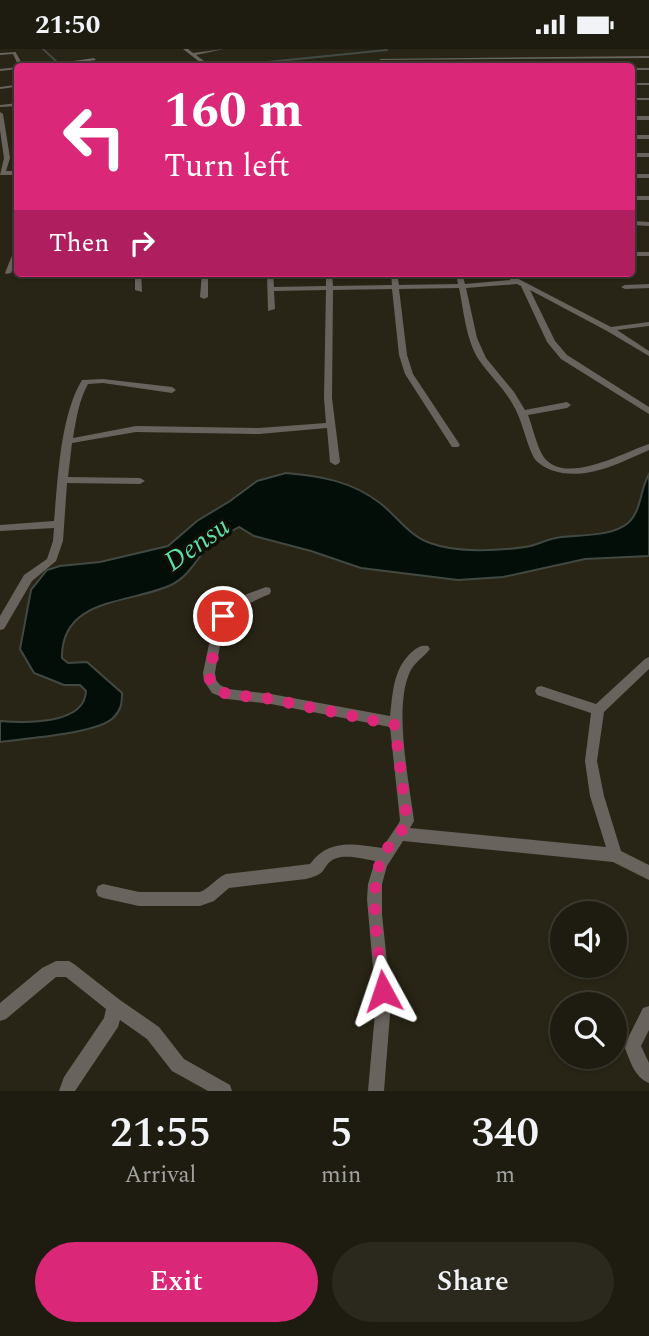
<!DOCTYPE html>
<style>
body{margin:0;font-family:Spectral,serif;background:#2b291e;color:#f1f3f6;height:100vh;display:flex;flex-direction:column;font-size:26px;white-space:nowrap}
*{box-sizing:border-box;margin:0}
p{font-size:23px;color:#a1a19f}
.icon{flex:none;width:38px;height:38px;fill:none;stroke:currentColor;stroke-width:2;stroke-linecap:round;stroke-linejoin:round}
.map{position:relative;height:1042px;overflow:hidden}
.side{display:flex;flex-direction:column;background:#1e1c10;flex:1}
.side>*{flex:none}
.hud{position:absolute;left:14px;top:14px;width:621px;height:214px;border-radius:7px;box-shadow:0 2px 5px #0004,0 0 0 2px #3c3a30;background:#db2777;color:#fff;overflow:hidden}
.tools{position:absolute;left:550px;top:852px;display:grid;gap:14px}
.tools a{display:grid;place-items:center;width:77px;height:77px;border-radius:50%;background:#1e1c10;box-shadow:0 2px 5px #0004,0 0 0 2px #3c3a30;font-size:35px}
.pin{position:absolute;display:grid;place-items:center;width:60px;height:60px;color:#fff;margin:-30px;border:4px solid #fff;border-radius:50%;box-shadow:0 2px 7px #0007}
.me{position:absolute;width:77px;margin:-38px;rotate:355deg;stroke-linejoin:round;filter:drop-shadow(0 0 5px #0008)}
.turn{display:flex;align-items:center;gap:24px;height:147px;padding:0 35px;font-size:32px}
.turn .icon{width:91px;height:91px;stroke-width:2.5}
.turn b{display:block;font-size:49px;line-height:60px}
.then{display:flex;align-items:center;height:66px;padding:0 35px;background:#0003;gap:14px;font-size:26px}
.eta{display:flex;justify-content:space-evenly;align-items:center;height:119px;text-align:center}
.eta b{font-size:42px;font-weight:600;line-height:49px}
.button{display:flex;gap:14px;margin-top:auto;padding:14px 35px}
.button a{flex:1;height:80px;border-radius:42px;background:#db2777;color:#fff;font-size:28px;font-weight:600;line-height:80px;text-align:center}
.button a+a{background:#2b291e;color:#f1f3f6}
.status{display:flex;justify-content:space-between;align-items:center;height:49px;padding:0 35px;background:#1e1c10;direction:ltr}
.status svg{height:19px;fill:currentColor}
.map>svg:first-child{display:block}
.water{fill:#030e08;stroke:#424942;stroke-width:2}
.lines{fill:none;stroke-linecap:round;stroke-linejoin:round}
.stream{stroke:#424942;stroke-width:2}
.minor{fill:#69635e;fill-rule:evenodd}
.route{stroke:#db2777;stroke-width:12;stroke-dasharray:0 21.6}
.labels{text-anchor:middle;stroke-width:7;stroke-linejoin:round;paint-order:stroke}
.water-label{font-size:28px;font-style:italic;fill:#5edda4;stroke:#0f0e08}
</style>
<div class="status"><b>21:50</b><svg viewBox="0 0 49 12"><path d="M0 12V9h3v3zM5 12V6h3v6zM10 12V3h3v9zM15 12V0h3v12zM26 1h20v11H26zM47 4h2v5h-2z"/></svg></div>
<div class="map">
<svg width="649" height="1042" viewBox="0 0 649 1042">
<rect width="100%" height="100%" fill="#282516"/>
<path class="water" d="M286,424c35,3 65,8 94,30 17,13 29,33 50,40 27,10 67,8 95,4 10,-1 20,-7 31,-9 21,-4 54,0 72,-15 14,-13 12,-34 21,-49v82l-64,3 -82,18 -45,3 -97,-12 -50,-17 -57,-15 -15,-9c-8,5 -20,9 -28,16 -14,14 -20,32 -40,42 -41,19 -110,12 -109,73l6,5 19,-1 35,31c0,11 -1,17 -9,25 -17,16 -88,20 -113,24v-21c25,2 85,4 86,-30l-6,-6h-16l-30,-12 -14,-24 11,-59 16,-20 13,-4 40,-4 68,-16 29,-25 33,-20 27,-20z"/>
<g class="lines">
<g class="stream">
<polyline points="43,0 58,14"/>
<polyline points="218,18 387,1"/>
</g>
<g class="minor">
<polygon points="183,0 188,0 193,4 224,0 196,6 212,18 206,18"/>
<polygon points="16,3 16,4 24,18 19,18 13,5 0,6 0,4"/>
<polygon points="649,7 649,9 381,11 379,10"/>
<polygon points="94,9 96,11 48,18 32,18"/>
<polygon points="18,18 18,20 0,22 0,20"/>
<rect x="632" y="19" width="17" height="2"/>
<rect x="632" y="34" width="17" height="2"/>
<polygon points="15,36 15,38 0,40 0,38"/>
<rect x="632" y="49" width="17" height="2"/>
<polygon points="18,54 18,57 0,58 0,56"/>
<polygon points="0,63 3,65 10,109 6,122 18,122 18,126 0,126 4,109 0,81"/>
<rect x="632" y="67" width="17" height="4"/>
<rect x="632" y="86" width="17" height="4"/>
<rect x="632" y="104" width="17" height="4"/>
<rect x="632" y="125" width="17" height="4"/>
<rect x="632" y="147" width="17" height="4"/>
<polygon points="632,172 649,173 649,177 632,176"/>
<polygon points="18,197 18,209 11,224 6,225 5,224 15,199"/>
<rect x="632" y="203" width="17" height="4"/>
<polygon points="135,224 141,224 142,243 135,241"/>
<polygon points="202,224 208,224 208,248 204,250 200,248"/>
<path d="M267,224h6l1,14 52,-1v-13h6l1,13 59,-1 -1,-12h6l2,12 59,-1 -2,-11h6l3,11 46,-4 -12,-7h8l104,54 38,-5v4l-32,4 32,21v5l-42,-25 -77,-41 25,51 12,14 82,52v7l-88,-55 -14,-17 -26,-56 -4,-2 -51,4 11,50 9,20 28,34 11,18 42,-8 4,3 -4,3 -39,7c4,10 9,32 15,41 21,31 81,-4 106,-12v6c-30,13 -64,32 -98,20 -5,-2 -14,-7 -17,-12 -9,-17 -11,-37 -22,-55 -9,-16 -23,-28 -33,-43 -13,-20 -15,-48 -20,-72l-60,1 8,66 6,19 47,71 -2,2h-6l-47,-73 -6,-19 -7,-66 -59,1 -1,108 8,64 -2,2 -3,1 -5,-3 -3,-34 -68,6 -123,-2 -64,11 -4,34 72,1 5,3 -5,3 -73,-1 -4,58 -7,20 -24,20 -28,48 -4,1v-14l24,-41 23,-16 6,-18 1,-13 -54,3v-6l54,-4c4,-42 6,-105 28,-141l21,-1 69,8 4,3 -4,3 -69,-10 -15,1c-9,16 -12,36 -15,54l63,-12 123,2 67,-5 -2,-25 2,-108 -52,1 1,18 -7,2z"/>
<polygon points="649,235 649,239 625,240 621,238 625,236"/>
<path d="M266,538l4,1 1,3 -1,3c-45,17 -47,35 -55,79l1,7 4,5 8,4 43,5 119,22c3,-24 3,-48 23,-65 5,-4 8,-6 15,-5l2,3c-7,9 -17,14 -21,25 -15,36 0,107 5,147l-4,7 196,19 -16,-51 -5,-35 6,-48 -54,-18 -2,-4 2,-4 4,-1 55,18 49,-45 4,-2v12l-45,43 -7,49 7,35 17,55 28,14v15l-36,-18 -210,-21 -16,25 -5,18v30l9,88 -7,89h-16l8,-89 -9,-103 1,-15 7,-23c-12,-2 -29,-7 -41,-2 -6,3 -8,8 -12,13 -4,4 -10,5 -16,7l-77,9 -15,13 -14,5h-61l-36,-8 -5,-2 -2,-5 2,-5 5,-2 36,8h61c10,-4 16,-14 26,-18l84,-10c19,-26 44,-20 72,-16l17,-25 1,-3 -10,-93 -119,-23 -44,-5 -15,-6 -8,-12 -1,-8 6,-29 9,-23 8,-12 9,-8 12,-7z"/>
<polygon points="56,912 69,912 74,915 120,951 159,978 184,1010 230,1036 232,1042 208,1042 172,1022 147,990 120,971 118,978 75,1042 59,1042 64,1028 104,969 106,960 66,928 56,928 6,970 0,972 0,954 42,919"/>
<path d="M649,957v24l-8,16 8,17v20c-15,-6 -19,-23 -25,-37l19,-38z"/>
</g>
</g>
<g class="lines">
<path class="route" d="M223,567l-14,57 1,8 6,8 11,5 44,5 124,26 12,96c-6,14 -18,22 -24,35 -17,35 -3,97 0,135"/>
</g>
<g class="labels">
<g class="water-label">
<text transform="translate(196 494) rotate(-35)" y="10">Densu</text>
</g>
</g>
</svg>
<div class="tools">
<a><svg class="icon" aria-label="sound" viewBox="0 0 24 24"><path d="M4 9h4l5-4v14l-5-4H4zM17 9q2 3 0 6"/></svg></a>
<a><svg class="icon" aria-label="search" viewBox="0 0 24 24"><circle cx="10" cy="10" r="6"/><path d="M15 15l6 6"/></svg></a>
</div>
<div class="pin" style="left:223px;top:567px;background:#d93025"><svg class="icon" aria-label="arrive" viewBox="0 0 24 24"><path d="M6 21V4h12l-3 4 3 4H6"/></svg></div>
<svg class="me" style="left:383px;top:942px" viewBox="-20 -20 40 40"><path d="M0-17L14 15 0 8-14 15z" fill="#db2777" stroke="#fff" stroke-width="4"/></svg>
<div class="hud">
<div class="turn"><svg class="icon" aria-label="left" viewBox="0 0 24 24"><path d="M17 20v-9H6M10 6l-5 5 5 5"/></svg><div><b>160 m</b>Turn left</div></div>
<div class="then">Then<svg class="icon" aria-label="right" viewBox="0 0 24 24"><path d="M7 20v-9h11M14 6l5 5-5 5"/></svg></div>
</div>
</div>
<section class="side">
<div class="eta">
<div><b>21:55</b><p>Arrival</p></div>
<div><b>5</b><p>min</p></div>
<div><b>340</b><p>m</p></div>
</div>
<div class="button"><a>Exit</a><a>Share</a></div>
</section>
